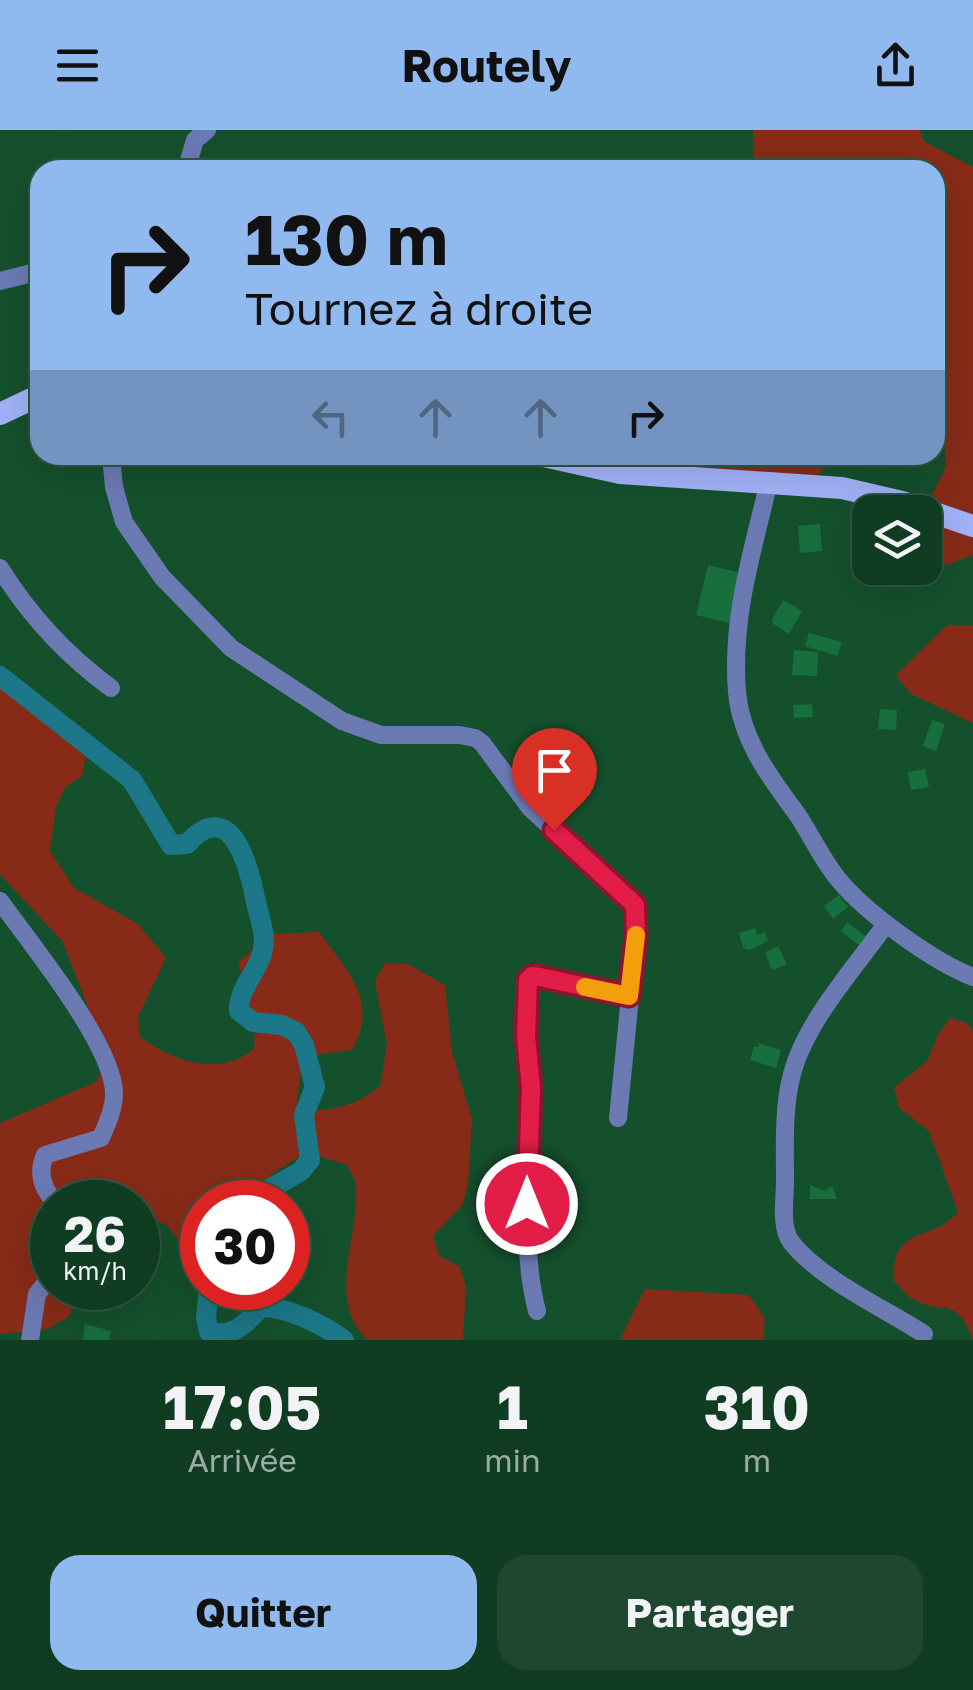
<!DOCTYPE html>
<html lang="fr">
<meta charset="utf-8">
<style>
body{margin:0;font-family:"Golos Text",sans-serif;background:#1e472f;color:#f1f3f6;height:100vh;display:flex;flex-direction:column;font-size:38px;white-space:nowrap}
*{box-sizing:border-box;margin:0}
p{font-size:32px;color:#9cada5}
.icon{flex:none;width:55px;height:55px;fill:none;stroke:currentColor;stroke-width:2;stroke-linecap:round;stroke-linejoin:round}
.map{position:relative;height:1210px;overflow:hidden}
.side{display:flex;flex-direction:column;background:#103c22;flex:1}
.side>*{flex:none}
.top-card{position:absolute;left:30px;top:30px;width:915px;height:305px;border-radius:30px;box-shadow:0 10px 40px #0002,0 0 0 2px #305640;background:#90b9f0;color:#111;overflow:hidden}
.controls{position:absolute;left:852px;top:365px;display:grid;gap:20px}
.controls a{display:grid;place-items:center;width:90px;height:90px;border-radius:20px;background:#103c22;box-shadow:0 10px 40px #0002,0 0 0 2px #305640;font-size:50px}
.speed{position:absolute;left:30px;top:1050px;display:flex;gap:20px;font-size:50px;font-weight:700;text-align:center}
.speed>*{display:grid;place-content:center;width:130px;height:130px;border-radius:50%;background:#103c22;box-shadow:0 10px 40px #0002,0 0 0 2px #305640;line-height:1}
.speed small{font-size:25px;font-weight:400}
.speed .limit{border:15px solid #d22;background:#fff;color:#111}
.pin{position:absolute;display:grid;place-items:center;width:85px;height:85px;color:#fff;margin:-102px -42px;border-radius:50% 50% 50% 0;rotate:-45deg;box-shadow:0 0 10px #0007}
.pin .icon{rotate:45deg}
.me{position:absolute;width:110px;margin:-55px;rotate:0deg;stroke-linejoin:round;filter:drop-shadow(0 0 8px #0008)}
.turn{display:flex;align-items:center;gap:35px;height:210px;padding:0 50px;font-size:45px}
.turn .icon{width:130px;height:130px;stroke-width:2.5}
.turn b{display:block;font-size:70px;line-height:85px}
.lanes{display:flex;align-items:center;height:95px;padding:0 50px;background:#0003;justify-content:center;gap:50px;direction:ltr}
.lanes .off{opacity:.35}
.eta{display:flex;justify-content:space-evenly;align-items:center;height:170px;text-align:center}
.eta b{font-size:60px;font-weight:700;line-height:70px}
.primary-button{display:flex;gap:20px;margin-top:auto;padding:20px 50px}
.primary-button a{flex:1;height:115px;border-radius:30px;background:#90b9f0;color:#111;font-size:40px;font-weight:700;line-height:115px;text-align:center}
.primary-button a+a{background:#1e472f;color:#f1f3f6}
header{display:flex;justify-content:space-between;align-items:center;height:130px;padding:0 50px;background:#90b9f0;color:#111;font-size:45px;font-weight:700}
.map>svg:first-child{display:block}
.green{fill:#872b18}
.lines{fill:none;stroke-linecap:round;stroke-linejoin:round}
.river{stroke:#1c7788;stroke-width:20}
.building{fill:#166f3d}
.minor{stroke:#6c7ab4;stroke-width:18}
.major{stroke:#a1b2f8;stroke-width:22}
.route-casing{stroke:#92132f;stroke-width:25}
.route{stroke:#e11d48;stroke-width:18}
.slow{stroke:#f59e0b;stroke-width:18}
</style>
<header><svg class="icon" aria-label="menu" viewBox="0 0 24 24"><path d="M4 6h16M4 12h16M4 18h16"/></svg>Routely<svg class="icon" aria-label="share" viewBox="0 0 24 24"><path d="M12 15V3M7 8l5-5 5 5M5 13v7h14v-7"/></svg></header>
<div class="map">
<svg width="973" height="1210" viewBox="0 0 973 1210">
<rect width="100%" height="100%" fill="#15502d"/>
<g class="green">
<polygon points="753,0 919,0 925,12 973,37 973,425 946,435 925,434 924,382 946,336 943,291 935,290 935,40 747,40 753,34"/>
<polygon points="693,325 840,325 816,346 725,353 697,334"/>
<polygon points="947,495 973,495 973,593 911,564 896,545"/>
<path d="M0,553l55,41 31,32 -4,20 -17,11 -9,20 -6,44 24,37 64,36 28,34 -28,59 2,20c34,24 78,41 114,12l1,-23 -17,-64 33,-28 48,-2c28,39 61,69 33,118l-49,6 -7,51c30,8 61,-1 84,-21l7,-41 -12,-64 10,-18 23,1 37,21 7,67 20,67 -4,66 -6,20 -29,31 6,20 20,10 7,20 -3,54h-95c-43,-38 -8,-105 -12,-153 0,-7 -6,-15 -9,-22l-41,-13 -36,23 -3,27h-65v61l-11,-6 -25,-33 -28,-6v-16h-86v86h27l-5,3 -4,25 -23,13 -47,5v-211l96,-41 9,-19 -11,-40 -31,-81 -63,-68z"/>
<path d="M950,888l17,5 6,8v309c-17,-47 -31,-23 -62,-42 -6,-4 -12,-13 -18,-18 1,-57 35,-35 65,-68l-29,-81 -30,-23 -5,-20 33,-27 12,-28z"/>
<polygon points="645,1159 749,1165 765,1189 763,1210 620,1210"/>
</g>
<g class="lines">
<g class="river">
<path d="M0,546l132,104 39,65 16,-1c44,-49 62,22 69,58 2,11 8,26 8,38 0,28 -26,45 -25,71l14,11 29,3 14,7 8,13 11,42 -11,28 6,45 -10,12 -29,16 -4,14"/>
<path d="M209,1158l-3,30 3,14c26,5 35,-7 52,-25 27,0 61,17 83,33"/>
</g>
</g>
<g class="building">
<polygon points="820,394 822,421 800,423 798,396"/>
<polygon points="708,435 742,443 730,493 696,485"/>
<polygon points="783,470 802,481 789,504 773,494 772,490"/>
<polygon points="809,503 842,512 837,526 805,516"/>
<polygon points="794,520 818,522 817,546 792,545"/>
<polygon points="812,574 813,587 794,588 793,575"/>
<polygon points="880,579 897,580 896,600 878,599"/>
<polygon points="932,590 945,594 936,621 923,616"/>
<polygon points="925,639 929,657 911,660 908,642"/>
<polygon points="839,765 848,777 833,789 824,776"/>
<polygon points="847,792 868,808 861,817 841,801"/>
<polygon points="755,798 757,805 765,802 768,811 750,820 743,818 739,803"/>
<polygon points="778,816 787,834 772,840 765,822"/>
<polygon points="758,913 781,920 776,938 750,930 754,916 759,917"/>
<polygon points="810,1055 825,1061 832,1056 837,1069 810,1069"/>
<polygon points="85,1194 111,1201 109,1210 83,1210"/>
</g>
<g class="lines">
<g class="minor">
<polyline points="186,40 195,10 207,0"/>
<polyline points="0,151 40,141"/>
<polyline points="111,325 114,357 124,392 162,447 231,518 342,591 381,605 460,605 475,608 482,613 530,678 635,775 636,807 618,988"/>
<path d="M769,352c-17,70 -38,138 -32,210 4,47 33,86 60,122 14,21 25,45 41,65 28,34 94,82 135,98"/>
<path d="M0,438c29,47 66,87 111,120"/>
<path d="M0,771c30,42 113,143 114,192 0,16 -7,31 -13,45l-56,17c-8,18 -2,34 10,47"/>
<path d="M886,794c-32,45 -80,97 -94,150 -9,33 -7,73 -7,107 0,18 -5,46 6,61 30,38 93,66 133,92"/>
<path d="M537,1181c-19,-73 -4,-148 -6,-223 -1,-36 -7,-71 -3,-108l4,-4 8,1 89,19"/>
<polyline points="30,1210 37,1164 52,1145"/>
</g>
<g class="major">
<polyline points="0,284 40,265"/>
<polyline points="539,325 620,343 842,358 902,372 973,396"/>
</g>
</g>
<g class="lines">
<g class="route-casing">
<polyline id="route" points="527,1074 531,958 526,907 528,850 532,846 540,847 629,866 636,807 635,775 554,700"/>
</g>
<use href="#route" class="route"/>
<polyline class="slow" points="585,857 629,866 636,805"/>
</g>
</svg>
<div class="controls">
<a><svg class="icon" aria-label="layers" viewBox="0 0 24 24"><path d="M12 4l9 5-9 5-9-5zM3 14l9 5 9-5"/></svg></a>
</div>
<div class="speed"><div>26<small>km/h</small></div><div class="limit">30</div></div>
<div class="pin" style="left:554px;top:700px;background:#d93025"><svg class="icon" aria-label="arrive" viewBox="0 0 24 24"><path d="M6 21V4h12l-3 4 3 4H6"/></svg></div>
<svg class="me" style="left:527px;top:1074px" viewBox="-20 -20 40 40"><circle r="17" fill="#e11d48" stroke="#fff" stroke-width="3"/><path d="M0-11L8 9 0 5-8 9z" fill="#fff"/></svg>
<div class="top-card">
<div class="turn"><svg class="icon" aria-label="right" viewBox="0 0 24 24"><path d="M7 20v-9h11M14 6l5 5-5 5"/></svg><div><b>130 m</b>Tournez à droite</div></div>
<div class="lanes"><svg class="icon off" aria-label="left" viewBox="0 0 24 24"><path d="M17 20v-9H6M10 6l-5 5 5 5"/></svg><svg class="icon off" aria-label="ahead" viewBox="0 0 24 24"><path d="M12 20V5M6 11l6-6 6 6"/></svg><svg class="icon off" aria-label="ahead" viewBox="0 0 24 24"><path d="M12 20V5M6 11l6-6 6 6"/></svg><svg class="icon" aria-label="right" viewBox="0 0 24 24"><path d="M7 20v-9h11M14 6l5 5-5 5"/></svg></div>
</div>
</div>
<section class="side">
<div class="eta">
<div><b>17:05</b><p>Arrivée</p></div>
<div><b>1</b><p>min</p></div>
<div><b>310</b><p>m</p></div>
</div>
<div class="primary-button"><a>Quitter</a><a>Partager</a></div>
</section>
